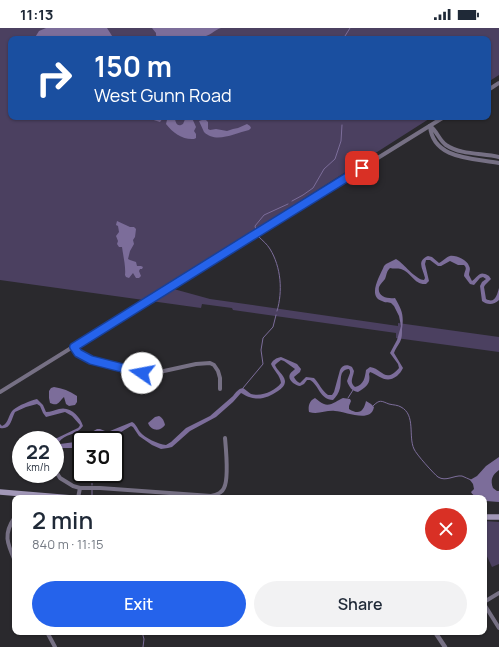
<!DOCTYPE html>
<meta charset="utf-8">
<style>
body{margin:0;font-family:Manrope,sans-serif;background:#f2f2f3;color:#1f2937;height:100vh;display:flex;flex-direction:column;font-size:15px;white-space:nowrap}
*{box-sizing:border-box;margin:0}
p{font-size:13px;color:#747a83}
.icon{flex:none;width:22px;height:22px;fill:none;stroke:currentColor;stroke-width:2;stroke-linecap:round;stroke-linejoin:round}
.map{position:relative;flex:1;overflow:hidden}
.panel{position:absolute;left:12px;top:467px;width:475px;height:140px;display:flex;flex-direction:column;background:#fff;border-radius:8px;box-shadow:0 1px 3px #0004}
.panel>*{flex:none}
.hud{position:absolute;left:8px;top:8px;width:483px;height:84px;border-radius:8px;box-shadow:0 1px 3px #0004;background:#1a4fa0;color:#fff;overflow:hidden}
.speed{position:absolute;left:12px;top:403px;display:flex;gap:8px;font-size:20px;font-weight:700;text-align:center}
.speed>*{display:grid;place-content:center;width:52px;height:52px;border-radius:50%;background:#fff;box-shadow:0 1px 3px #0004;line-height:1}
.speed small{font-size:10px;font-weight:400}
.speed .limit{border:2px solid #111;border-radius:6px;background:#fff;color:#111}
.pin{position:absolute;display:grid;place-items:center;width:34px;height:34px;color:#fff;margin:-17px;border-radius:8px;box-shadow:0 2px 6px #0006}
.me{position:absolute;width:44px;margin:-22px;rotate:282deg;stroke-linejoin:round;filter:drop-shadow(0 0 3px #0008)}
.turn{display:flex;align-items:center;gap:14px;height:84px;padding:0 20px;font-size:18px}
.turn .icon{width:52px;height:52px;stroke-width:2.5}
.turn b{display:block;font-size:28px;line-height:34px}
.round{display:grid;place-items:center;flex:none;width:42px;height:42px;border-radius:21px;background:#f2f2f3}
.headline{display:flex;align-items:center;justify-content:space-between;height:68px;padding:0 20px}
h1{font-size:24px;font-weight:600;line-height:30px}
.action{display:flex;gap:8px;margin-top:auto;padding:8px 20px}
.action a{flex:1;height:46px;border-radius:24px;background:#2563eb;color:#fff;font-size:16px;font-weight:600;line-height:46px;text-align:center}
.action a+a{background:#f2f2f3;color:#1f2937}
.status{display:flex;justify-content:space-between;align-items:center;height:28px;padding:0 20px;background:#fff;direction:ltr}
.status svg{height:11px;fill:currentColor}
.map>svg:first-child{display:block}
.green{fill:#4b4060}
.water{fill:#7c6d9a}
.lines{fill:none;stroke-linecap:round;stroke-linejoin:round}
.stream{stroke:#7c6d9a;stroke-width:1}
.minor{stroke:#767084;stroke-width:4}
.tertiary{stroke:#767084;stroke-width:4.5}
.secondary{stroke:#a298b8;stroke-width:5.5}
.route-casing{stroke:#184099;stroke-width:10}
.route{stroke:#2563eb;stroke-width:7}
</style>
<div class="status"><b>11:13</b><svg viewBox="0 0 49 12"><path d="M0 12V9h3v3zM5 12V6h3v6zM10 12V3h3v9zM15 12V0h3v12zM26 1h20v11H26zM47 4h2v5h-2z"/></svg></div>
<div class="map">
<svg width="499" height="619" viewBox="0 0 499 619">
<rect width="100%" height="100%" fill="#2a292d"/>
<g class="green">
<polygon points="0,0 499,0 499,47 488,54 488,11 11,11 11,89 432,89 162,261 167,261 170,260 210,271 398,298 398,295 499,309 499,324 396,310 396,305 233,282 232,280 202,276 201,280 0,252"/>
<polygon points="484,493 499,494 499,536 492,539 484,522"/>
</g>
<g class="water">
<polygon points="46,0 107,0 114,11 34,11 39,3"/>
<path d="M152,0h69c-4,1 -6,3 -9,5 -4,3 -8,3 -12,6h-37l-6,-1 -1,-3v-2z"/>
<path d="M144,89h21l2,1 2,-1h6c0,5 2,11 8,7l3,-7 6,1 4,9 -2,4 2,3v4l-2,1c-11,1 -21,-6 -28,-15l1,-4 -3,-2h-1l-3,4z"/>
<path d="M205,91l3,3v7l2,1 6,-1 11,2 6,-2 5,-1 9,-4 3,2 1,2 -2,2c-14,3 -33,14 -45,2l-5,-11z"/>
<path d="M117,193l13,6h4l2,2 -1,8 -2,3 1,4 -4,7 -2,8 2,1 6,2 1,4h4l2,1 -1,2h-2l-1,2 2,5 -2,2h-3l-3,-5 -4,5 -3,-1 -1,-2c1,-8 -2,-20 -3,-28h-3l-2,-3 1,-3 -2,-5 3,-4 -1,-6 -2,-1z"/>
<path d="M428,228l4,1 7,6c4,-2 7,-6 11,-7 6,-1 17,4 19,10 2,3 0,6 0,9l3,6c7,-5 7,-11 17,-5l2,3 -6,6 -1,2 2,12c9,5 11,-4 13,-11v12c-5,5 -12,5 -17,1l-2,-15 2,-4 4,-3 -3,-2 -3,1 -6,7 -4,-1 -6,-8c0,-5 4,-7 0,-11h-6l-8,-4 -9,5h-3l-8,-6h-4l-1,4 4,17 -3,3c-12,1 -15,-12 -25,-15 -3,-1 -8,0 -11,-1 -4,4 -3,6 -5,11 -2,3 -5,5 -6,8 -2,10 9,12 16,11 7,12 9,17 7,31 0,5 0,9 -2,13 -2,4 -5,7 -6,11l9,15c-2,4 -3,5 -6,8 -11,8 -17,0 -27,-4l-1,2c2,10 -3,13 -11,18 -6,-1 -9,-5 -11,-11l3,-8v-2l-1,-2c-11,1 -7,12 -9,19 -1,5 -4,9 -7,12 -13,0 -14,-15 -23,-20h-3l-3,4 -4,2c-5,-1 -13,-6 -10,-12 1,-2 4,-4 5,-5l-11,-8 -3,-1 -4,3 -2,2c2,6 9,9 10,16 0,5 -3,7 -7,10 -9,6 -18,10 -29,6 -4,-1 -5,-3 -8,-4l-8,9 -17,15 -26,14 -18,16 -4,1 -7,1 -9,-4 -13,-9 -6,-9 -2,-1 -15,9 -4,1 -16,-3 -9,7h-6v4l-6,4h-17l-3,-2v-7l23,-11 1,-1 1,-2 -8,-9 -7,-4 -19,5 -3,-4 -3,-7 -3,-2 -11,3 -11,5c-4,8 -4,18 -15,16v-4l2,2c7,-3 6,-11 11,-16 6,-5 17,-9 24,-11l6,6 3,7c5,0 8,-2 13,-3 11,-3 21,7 24,17 -6,9 -19,8 -24,16l1,2 15,-2 15,-9 7,-4h3l5,2h5l22,-9c4,2 5,6 8,10 5,6 18,12 26,13l5,-3 15,-14 24,-12 23,-20c3,-4 5,-7 10,-8 3,2 5,4 8,6 11,3 24,-3 30,-11 -1,-8 -7,-12 -10,-19 2,-4 5,-6 10,-7l16,7 4,5 -1,3 -6,5c1,2 3,5 6,6l6,-6 8,1c5,5 8,13 14,17h4l2,-3 6,-22c2,-5 7,-6 12,-3l2,4c-1,7 -5,11 1,16 9,-2 10,-10 11,-17l4,-3c13,2 15,17 29,1l-1,-4 -8,-11 7,-13 4,-14 -2,-10 -5,-10 -3,-3c-3,-1 -6,0 -9,-2 -15,-5 -2,-25 2,-35l2,-2 10,-5 3,2c6,5 18,19 25,19l1,-2c-2,-9 -9,-17 3,-22z"/>
<path d="M54,359c8,1 16,4 23,9v6l-2,3 -6,1 -3,-2 -2,-7c-5,4 -5,10 -14,6l-1,-5v-7l2,-3z"/>
<path d="M315,370c3,2 6,5 9,6 6,3 14,-4 19,-6l7,1 1,2 -2,5v3c11,7 15,1 17,-8l5,3 3,3c-3,17 -29,4 -39,4 -9,-1 -17,4 -26,1 -1,-6 0,-11 6,-14z"/>
<path d="M159,388c4,2 5,5 6,9 -5,7 -14,6 -17,-2l7,-6z"/>
<path d="M499,429v13c-7,5 -9,10 -6,18l4,3h2v11l-13,-1 -2,-1v-2c-5,0 -11,-2 -13,-6l3,-3 -1,-5 -3,-4 7,-4 9,-10z"/>
</g>
<g class="lines">
<g class="stream">
<polyline points="346,11 345,8 350,0"/>
<polyline points="292,173 303,167 313,160 324,141 335,131 341,113 342,97"/>
<polyline points="256,202 255,198 264,187 288,176"/>
<path d="M259,209c4,4 8,7 11,12 11,18 13,42 7,62"/>
<polyline points="243,360 263,336 261,322 263,310 273,299 276,287"/>
<polyline points="348,370 353,362"/>
<path d="M373,378c7,-7 8,-5 16,-2 4,1 9,1 12,3 15,8 7,29 13,42 2,5 20,25 24,28 8,5 16,-2 24,-1 3,1 6,3 9,4"/>
<polyline points="115,413 115,407"/>
<polyline points="92,446 92,457"/>
<polyline points="92,461 92,470"/>
<polyline points="142,604 144,611 143,619"/>
</g>
<g class="minor">
<polyline points="488,62 499,55"/>
<path d="M430,98c3,34 44,32 69,37"/>
<path d="M430,98c7,5 9,14 16,19 15,10 36,8 53,12"/>
<polyline points="73,319 78,325 91,332 127,341 142,345 164,343 196,336 210,335 214,337 218,343 220,350 220,361"/>
<polyline points="0,364 444,89"/>
<path d="M55,442l5,8 13,8 7,2h20l111,8c5,-1 11,-3 13,-8 5,-9 2,-39 1,-50"/>
<polyline points="78,470 80,460"/>
<path d="M15,489c-12,17 -8,26 0,44"/>
<polyline points="484,574 499,565"/>
<polyline points="484,576 499,600"/>
<polyline points="47,604 55,619"/>
</g>
<polyline class="tertiary" points="435,604 445,619"/>
<g class="secondary">
<polyline points="0,464 72,470"/>
<polyline points="484,489 499,489"/>
</g>
</g>
<g class="lines">
<g class="route-casing">
<polyline id="route" points="142,345 91,332 78,325 74,319 167,261 252,208 362,140"/>
</g>
<use href="#route" class="route"/>
</g>
</svg>
<div class="speed"><div>22<small>km/h</small></div><div class="limit">30</div></div>
<div class="pin" style="left:362px;top:140px;background:#d93025"><svg class="icon" aria-label="arrive" viewBox="0 0 24 24"><path d="M6 21V4h12l-3 4 3 4H6"/></svg></div>
<svg class="me" style="left:142px;top:345px" viewBox="-20 -20 40 40"><circle r="19" fill="#fff"/><path d="M0-13L10 11 0 6-10 11z" fill="#2563eb"/></svg>
<div class="hud">
<div class="turn"><svg class="icon" aria-label="right" viewBox="0 0 24 24"><path d="M7 20v-9h11M14 6l5 5-5 5"/></svg><div><b>150 m</b>West Gunn Road</div></div>
</div>
<section class="panel">
<div class="headline"><div><h1>2 min</h1><p>840 m · 11:15</p></div><a class="round" style="background:#d93025;color:#fff"><svg class="icon" aria-label="close" viewBox="0 0 24 24"><path d="M6 6l12 12M18 6L6 18"/></svg></a></div>
<div class="action"><a>Exit</a><a>Share</a></div>
</section>
</div>
